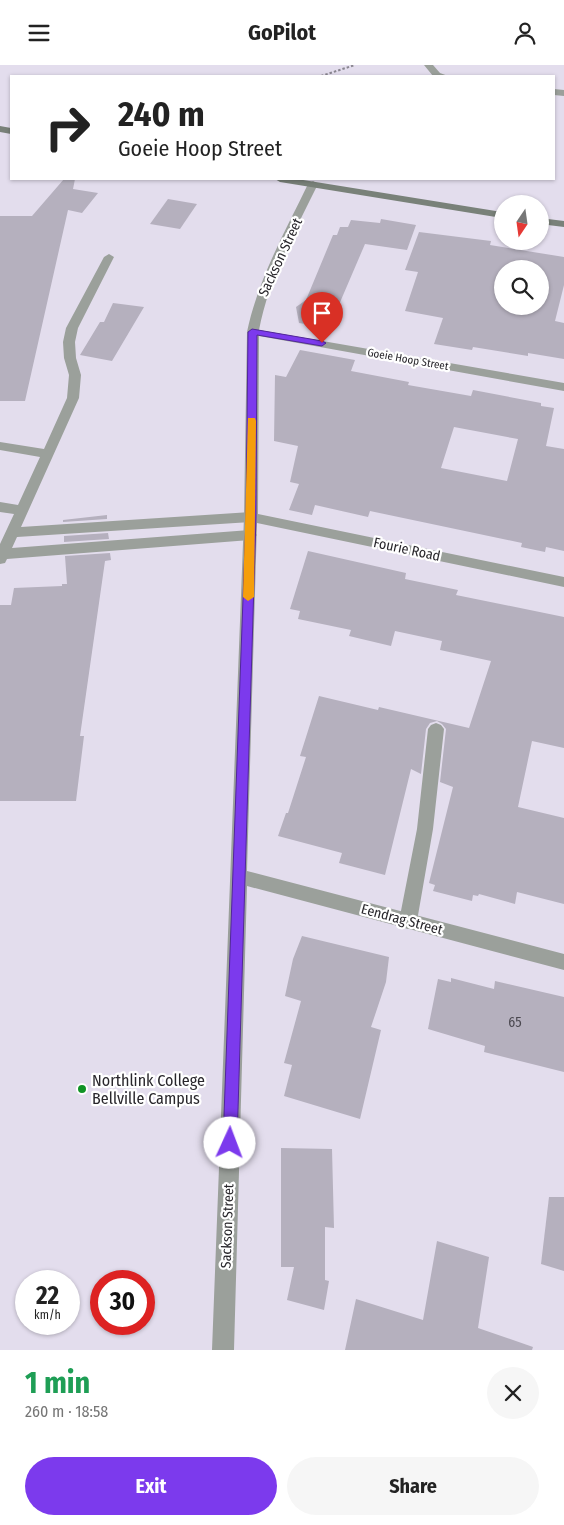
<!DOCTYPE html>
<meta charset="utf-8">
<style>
body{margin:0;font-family:"Fira Sans Condensed",sans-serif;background:#f6f6f6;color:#222;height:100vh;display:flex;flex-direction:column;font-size:19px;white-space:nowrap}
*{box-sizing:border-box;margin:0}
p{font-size:16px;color:#767676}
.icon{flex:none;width:28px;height:28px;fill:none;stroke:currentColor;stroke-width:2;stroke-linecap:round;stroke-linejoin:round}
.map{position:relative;height:1285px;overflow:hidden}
.details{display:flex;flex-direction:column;background:#fff;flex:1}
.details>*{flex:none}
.banner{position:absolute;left:10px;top:10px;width:545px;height:105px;border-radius:0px;box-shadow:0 1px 4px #0004;background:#fff;color:#222;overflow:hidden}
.needle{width:32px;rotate:193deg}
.tools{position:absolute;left:494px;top:130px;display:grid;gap:10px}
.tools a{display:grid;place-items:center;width:55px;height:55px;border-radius:50%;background:#fff;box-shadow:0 1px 4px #0004;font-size:25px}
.speed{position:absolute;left:15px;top:1205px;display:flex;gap:10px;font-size:25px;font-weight:700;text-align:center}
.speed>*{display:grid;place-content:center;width:65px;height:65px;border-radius:50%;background:#fff;box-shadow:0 1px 4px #0004;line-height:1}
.speed small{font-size:12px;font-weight:400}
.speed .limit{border:8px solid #d22;background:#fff;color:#111}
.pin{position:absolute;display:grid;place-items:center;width:42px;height:42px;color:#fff;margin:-51px -21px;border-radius:50% 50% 50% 0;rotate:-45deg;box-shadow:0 0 5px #0007}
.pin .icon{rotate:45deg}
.me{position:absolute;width:55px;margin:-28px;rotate:2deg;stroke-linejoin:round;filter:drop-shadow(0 0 4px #0008)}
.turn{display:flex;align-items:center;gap:18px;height:105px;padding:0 25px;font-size:22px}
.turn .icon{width:65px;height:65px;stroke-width:2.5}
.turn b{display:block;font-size:35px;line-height:42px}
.round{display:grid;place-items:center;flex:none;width:52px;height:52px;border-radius:26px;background:#f6f6f6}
.head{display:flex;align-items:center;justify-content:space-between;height:85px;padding:0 25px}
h1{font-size:30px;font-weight:700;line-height:38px;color:#1e9e55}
.button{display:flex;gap:10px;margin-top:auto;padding:10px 25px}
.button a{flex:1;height:58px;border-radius:30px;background:#7c3aed;color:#fff;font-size:20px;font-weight:700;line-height:58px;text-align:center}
.button a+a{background:#f6f6f6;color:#222}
header{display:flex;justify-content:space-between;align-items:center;height:65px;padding:0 25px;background:#fff;font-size:22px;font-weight:700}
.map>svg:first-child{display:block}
.building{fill:#b5b0be;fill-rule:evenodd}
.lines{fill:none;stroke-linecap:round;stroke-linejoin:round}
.path{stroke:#8a8691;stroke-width:2;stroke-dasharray:2.5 2;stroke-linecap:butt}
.lane{fill:#9ba09b;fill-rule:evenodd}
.street{fill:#9ba09b;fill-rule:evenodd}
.secondary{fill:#798179;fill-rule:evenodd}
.route{fill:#7c3aed;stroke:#51269a}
.slow{fill:#f59e0b}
.poi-dot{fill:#109325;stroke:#fff;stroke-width:2}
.labels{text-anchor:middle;stroke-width:4.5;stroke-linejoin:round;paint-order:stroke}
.far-street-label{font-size:11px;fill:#28262b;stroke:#fff}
.street-label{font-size:14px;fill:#28262b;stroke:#fff}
.near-number-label{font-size:14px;fill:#4b4850}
.near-poi-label{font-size:16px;fill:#28262b;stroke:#fff;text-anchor:start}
</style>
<header><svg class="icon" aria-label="menu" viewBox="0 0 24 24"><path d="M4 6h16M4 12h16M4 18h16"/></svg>GoPilot<svg class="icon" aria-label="person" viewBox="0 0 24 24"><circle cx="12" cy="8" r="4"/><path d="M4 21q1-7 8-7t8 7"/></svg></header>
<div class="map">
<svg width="564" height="1285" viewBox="0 0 564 1285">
<rect width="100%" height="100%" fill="#e3dded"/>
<g class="building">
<polygon points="64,114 75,114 73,124 98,128 82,148 68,145 25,336 0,336 0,151 32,151"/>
<polygon points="168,134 197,139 180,164 150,159"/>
<polygon points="381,154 416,160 407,185 365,179 329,263 299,258 296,242 306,235 333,170 337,170 340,162 348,162 351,155 380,158"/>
<path d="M419,167l72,9 -1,4 74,12v28l-9,36 9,2v36l-36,-6v3l-55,-9 -1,3 -38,-6 9,-26 -38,-7 13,-39 -13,-2zM502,204h38v37h-38z"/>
<polygon points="113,238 144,242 112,296 80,290 100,257 104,257"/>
<path d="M300,285l55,10 -4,11 58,11 -1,3 63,11 2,-6 68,13v3l13,2 -8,38 18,3v102l-18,-4 -1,5 -24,-5 1,-4 -152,-32 -2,6 -53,-12 -3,10 -23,-5 10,-26 -9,-2 8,-36 -24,-5 1,-66 11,2zM454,362l64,12 -11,42 -66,-13z"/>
<polygon points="107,450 107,454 63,457 63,455"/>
<polygon points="108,468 109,474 64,477 64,471"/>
<polygon points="308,486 406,508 405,514 458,525 456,530 564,552 564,683 532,676 518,742 564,753 564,839 517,827 515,839 479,829 478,831 473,830 472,836 433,826 435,820 429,818 453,722 440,717 446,664 442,659 437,656 430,658 426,664 421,709 411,704 385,810 339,798 342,788 278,771 286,748 288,748 306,692 300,691 319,631 378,645 379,642 469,663 491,596 440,585 442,576 395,566 391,581 349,571 351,565 298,554 300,546 290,544"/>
<polygon points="110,488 111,495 105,496 80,671 84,671 76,736 0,736 0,540 11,540 14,523 62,521 62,519 67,519 65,491"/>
<polygon points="302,871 389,892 386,917 371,962 381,965 360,1054 284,1031 292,1000 284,998 301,936 285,931 293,894"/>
<polygon points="451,913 494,924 495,916 564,932 564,1007 484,987 485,981 428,964 438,914 451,917"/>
<polygon points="281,1083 332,1084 334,1163 325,1162 325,1215 329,1216 324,1245 287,1235 294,1202 281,1202"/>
<polygon points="549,1132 564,1132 564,1206 541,1199"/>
<polygon points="437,1176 489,1192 478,1263 533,1282 532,1285 345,1285 356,1234 423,1255"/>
</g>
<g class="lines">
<polyline class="path" points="321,11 355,0"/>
<g class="lane">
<polygon points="109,189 114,192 78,263 75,277 76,293 81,310 79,333 21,462 251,447 256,449 258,452 256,455 251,457 17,472 12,483 250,465 255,467 257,470 255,473 250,475 7,494 5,498 0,499 0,479 14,449 0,447 0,437 18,440 40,392 0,385 0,377 44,384 67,333 69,310 64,293 63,277 66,263 104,192"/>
<polygon points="436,658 441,660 444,664 433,764 417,856 414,862 408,864 402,862 399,856 417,764 428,664 431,660"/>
</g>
<g class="street">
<polygon points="424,0 433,0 440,8 448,11 433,11"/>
<polygon points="554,24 564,25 564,31 554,30"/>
<path d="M313,116l5,3c-23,47 -49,94 -59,146l305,53v8l-305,-55 -1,178 306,63v10l-307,-64 -10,348 317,83v16l-317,-84 -13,464h-22l32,-833 3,-185c11,-53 38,-100 61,-148z"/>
</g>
<g class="secondary">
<polygon points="0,61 11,63 11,69 0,67"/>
<polygon points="275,114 297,114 502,147 502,153 280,117"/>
<polygon points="540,153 564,156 564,162 540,159"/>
</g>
</g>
<polygon class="route" points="252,264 322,276 326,278 322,281 257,270 256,452 237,1078 235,1083 230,1085 225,1083 223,1078 246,452 248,267"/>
<polygon class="slow" points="248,353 255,353 256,356 254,532 248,536 243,532"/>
<circle class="poi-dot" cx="82" cy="1024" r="5"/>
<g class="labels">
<g class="far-street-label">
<text transform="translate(408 294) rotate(10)" y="4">Goeie Hoop Street</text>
</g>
<g class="street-label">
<text transform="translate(280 192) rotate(-65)" y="5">Sackson Street</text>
<text transform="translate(407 484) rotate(12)" y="5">Fourie Road</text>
<text transform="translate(402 854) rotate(15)" y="5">Eendrag Street</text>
<text transform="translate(227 1161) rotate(-88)" y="5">Sackson Street</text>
</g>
<g class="near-number-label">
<text x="515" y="962">65</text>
</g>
<g class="near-poi-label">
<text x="92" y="1021">Northlink College<tspan x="92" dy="18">Bellville Campus</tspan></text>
</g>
</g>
</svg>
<div class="tools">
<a><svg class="needle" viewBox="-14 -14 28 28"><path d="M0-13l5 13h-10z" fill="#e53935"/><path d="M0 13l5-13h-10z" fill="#767676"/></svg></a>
<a><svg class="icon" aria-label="search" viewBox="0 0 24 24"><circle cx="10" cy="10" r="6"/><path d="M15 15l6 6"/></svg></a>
</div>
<div class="speed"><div>22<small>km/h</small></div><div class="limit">30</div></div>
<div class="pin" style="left:322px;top:278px;background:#d93025"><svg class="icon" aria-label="arrive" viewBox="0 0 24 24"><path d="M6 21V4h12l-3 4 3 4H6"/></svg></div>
<svg class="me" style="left:230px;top:1078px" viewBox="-20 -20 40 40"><circle r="19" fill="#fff"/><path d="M0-13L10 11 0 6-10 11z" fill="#7c3aed"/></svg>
<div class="banner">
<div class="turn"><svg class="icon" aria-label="right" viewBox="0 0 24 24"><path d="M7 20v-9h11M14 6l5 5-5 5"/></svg><div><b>240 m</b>Goeie Hoop Street</div></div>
</div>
</div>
<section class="details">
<div class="head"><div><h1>1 min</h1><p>260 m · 18:58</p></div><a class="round"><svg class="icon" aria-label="close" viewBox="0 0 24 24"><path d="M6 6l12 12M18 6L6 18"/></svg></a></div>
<div class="button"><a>Exit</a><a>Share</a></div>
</section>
